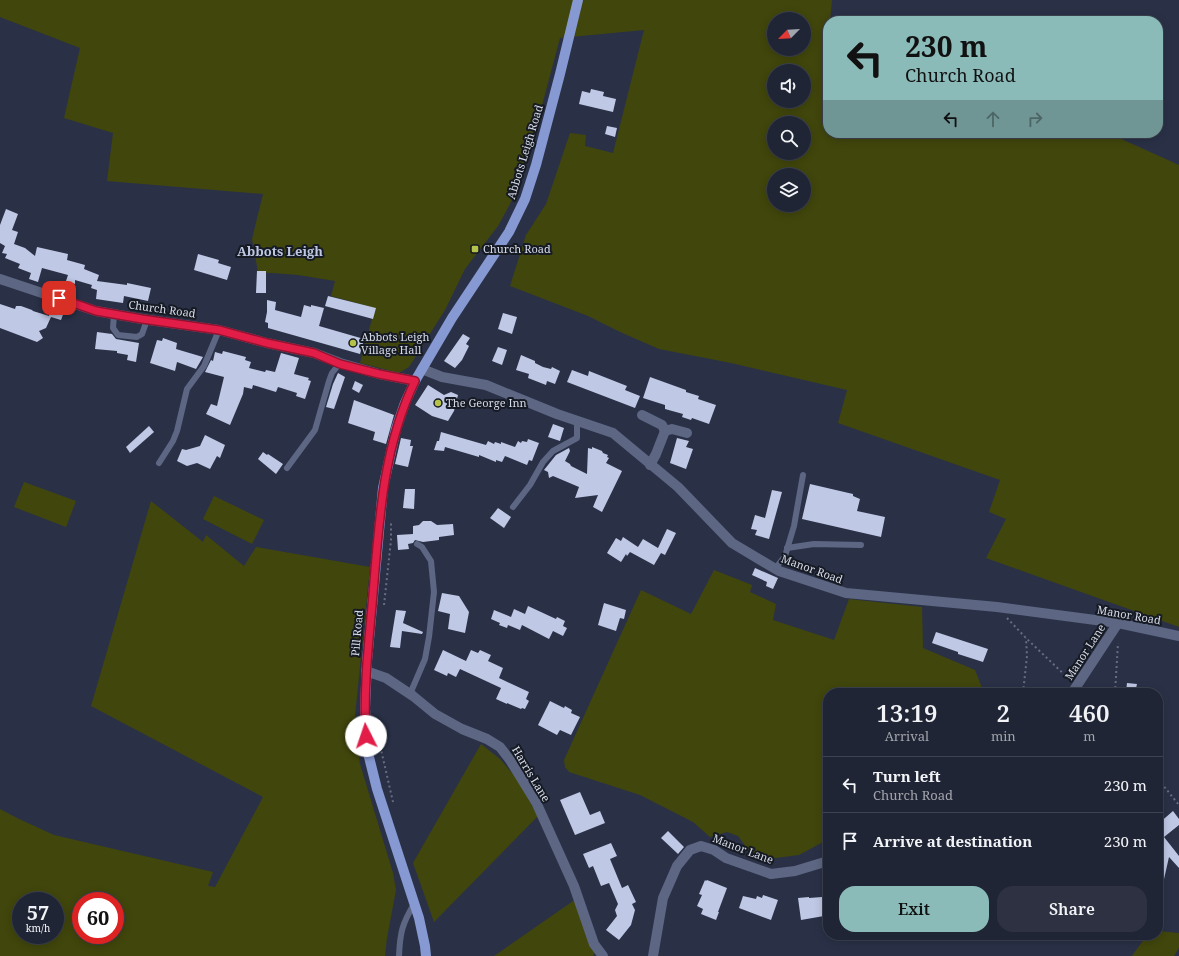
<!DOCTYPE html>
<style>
body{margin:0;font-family:"Noto Serif",serif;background:#2d3141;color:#f1f3f6;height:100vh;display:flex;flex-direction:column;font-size:15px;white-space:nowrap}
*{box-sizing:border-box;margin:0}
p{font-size:13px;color:#a2a5ad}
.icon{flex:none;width:22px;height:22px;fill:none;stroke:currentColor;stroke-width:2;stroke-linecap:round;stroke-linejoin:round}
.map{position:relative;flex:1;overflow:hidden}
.side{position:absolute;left:823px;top:688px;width:340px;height:252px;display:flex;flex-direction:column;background:#202535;border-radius:16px;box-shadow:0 2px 10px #0003,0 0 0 1px #3d4250}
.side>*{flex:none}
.banner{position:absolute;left:823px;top:16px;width:340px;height:122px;border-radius:16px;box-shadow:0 2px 10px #0003,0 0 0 1px #3d4250;background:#8bbbb9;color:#111;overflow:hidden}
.needle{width:26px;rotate:246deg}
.buttons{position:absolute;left:767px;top:12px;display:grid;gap:8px}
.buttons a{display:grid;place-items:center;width:44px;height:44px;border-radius:50%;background:#202535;box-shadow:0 2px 10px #0003,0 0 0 1px #3d4250;font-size:20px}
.speed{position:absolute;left:12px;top:892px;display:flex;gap:8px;font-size:20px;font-weight:700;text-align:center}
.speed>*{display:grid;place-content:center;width:52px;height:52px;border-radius:50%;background:#202535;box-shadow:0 2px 10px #0003,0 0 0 1px #3d4250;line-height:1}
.speed small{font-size:10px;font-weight:400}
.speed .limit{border:6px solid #d22;background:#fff;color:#111}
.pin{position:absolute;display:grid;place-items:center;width:34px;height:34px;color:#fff;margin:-17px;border-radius:8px;box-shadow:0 2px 6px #0006}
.me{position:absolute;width:44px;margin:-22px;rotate:356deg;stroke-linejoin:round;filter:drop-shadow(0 0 3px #0008)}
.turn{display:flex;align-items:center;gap:14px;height:84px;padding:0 16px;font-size:18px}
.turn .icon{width:52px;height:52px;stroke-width:2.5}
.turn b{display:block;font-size:28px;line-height:34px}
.lanes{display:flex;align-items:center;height:38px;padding:0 16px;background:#0003;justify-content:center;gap:20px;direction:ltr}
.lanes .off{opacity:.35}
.eta{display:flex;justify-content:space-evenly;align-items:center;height:68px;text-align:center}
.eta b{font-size:24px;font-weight:600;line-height:28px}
.button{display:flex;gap:8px;margin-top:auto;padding:8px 16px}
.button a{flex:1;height:46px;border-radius:16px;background:#8bbbb9;color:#111;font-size:16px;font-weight:600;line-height:46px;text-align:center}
.button a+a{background:#2d3141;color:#f1f3f6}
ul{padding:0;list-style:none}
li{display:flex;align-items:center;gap:12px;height:56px;padding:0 16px;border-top:1px solid #3d4250}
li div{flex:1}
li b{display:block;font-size:15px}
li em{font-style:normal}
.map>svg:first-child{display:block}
.green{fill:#41460c;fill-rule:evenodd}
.building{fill:#bfc8e4}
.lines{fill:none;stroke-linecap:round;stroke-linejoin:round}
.path{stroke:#686e81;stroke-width:2;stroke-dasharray:2 3;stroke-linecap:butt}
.service{stroke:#5d6783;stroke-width:6}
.minor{stroke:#5d6783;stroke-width:10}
.primary{stroke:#8799d3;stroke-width:10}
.route-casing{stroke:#92132f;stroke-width:10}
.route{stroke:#e11d48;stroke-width:7}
.poi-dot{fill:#b5c24a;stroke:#161a23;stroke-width:1.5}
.labels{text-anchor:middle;stroke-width:4;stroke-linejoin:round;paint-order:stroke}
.street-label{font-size:11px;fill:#d6dbe9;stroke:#161a23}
.poi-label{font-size:11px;fill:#d6dbe9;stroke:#161a23;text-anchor:start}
.quarter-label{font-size:13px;font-weight:bold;fill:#bec7e3;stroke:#161a23}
</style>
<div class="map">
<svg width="1179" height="956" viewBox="0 0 1179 956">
<rect width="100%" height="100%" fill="#2a3147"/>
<g class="green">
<path d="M0,0h832l-2,21h-2v112h280l71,32v462l-193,-69 20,-39 -17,-7 11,-32 -162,-57 9,-33 -116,-27 -72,-14 -39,-17 -32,-16 -78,-30 16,-51 20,-31 24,-71 16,2 -1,11 28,7 31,-123 -84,8 -28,105 -11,35 -11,26 -12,22 -33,43 -20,41 -36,57 -10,6 -39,-10 15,-55 -44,-12 4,-15 -37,-6 -40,-3 -6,-33 11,-45 -156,-13 6,-48 -49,-15 16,-70 -80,-31zM774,19h30v30h-30zM774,71h30v30h-30zM774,123h30v30h-30zM774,175h30v30h-30z"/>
<polygon points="24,482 76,501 66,527 14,507"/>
<polygon points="214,496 264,520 252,544 203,519"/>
<path d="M151,501l52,41 3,-7 38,31 12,-19 114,20 -16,159 6,38 33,109 3,17 -9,48 -2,18h-385v-147l17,9 37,17 159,37 -5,14 7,1 48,-90 -172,-91zM21,901h34v34h-34zM81,901h34v34h-34z"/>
<polygon points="714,570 752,585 750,592 776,604 773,620 834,640 849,599 922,607 923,648 975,670 984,693 828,693 828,843 825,841 799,855 768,859 749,851 738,836 727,832 710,837 693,822 640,795 569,772 565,767 564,760 641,590 691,614"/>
<polygon points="481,744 500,759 518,780 538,816 434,922 413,863"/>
<polygon points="576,899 596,951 593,956 494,956"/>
<polygon points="1158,931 1179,933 1179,948 1174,956 1132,956 1147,935 1158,935"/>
</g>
<g class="building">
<polygon points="591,89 604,92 603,96 616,99 613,112 579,104 582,91 590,93"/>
<polygon points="607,126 617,128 615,137 605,134"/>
<polygon points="6,209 18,214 12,230 18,232 14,244 25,248 35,256 37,247 68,254 67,260 85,265 84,269 99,275 97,281 127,285 127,283 151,288 148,301 124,296 123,303 96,299 97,290 91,288 92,285 75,280 75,284 66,281 68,275 42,268 38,282 29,279 31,273 18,268 20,264 5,258 7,254 2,253 5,246 0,243 0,225"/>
<polygon points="198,254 219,260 218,263 231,267 227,280 194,270"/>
<polygon points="257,271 266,271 266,293 256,293"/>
<polygon points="328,296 376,308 373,319 325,306"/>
<polygon points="267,300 276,302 275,310 301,317 304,305 311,307 311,305 324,308 319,326 364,339 360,354 268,328 268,323 265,322 267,312"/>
<polygon points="0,304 15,309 16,306 21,306 32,310 33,311 49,316 51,307 64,312 61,320 51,317 46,328 39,331 43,338 37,342 0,328"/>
<polygon points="503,313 517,317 512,334 498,329"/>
<polygon points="97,332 112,334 116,339 139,343 136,362 127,360 128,355 117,353 117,351 95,349"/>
<polygon points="463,334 470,338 466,344 469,346 462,360 455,368 444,361"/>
<polygon points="163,338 177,343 176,349 203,357 196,369 177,362 175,371 150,363 157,340 162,341"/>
<polygon points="498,347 507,350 502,365 492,361"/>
<polygon points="223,351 246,357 245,360 251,362 249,368 265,372 266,370 275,372 281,353 299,358 294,374 309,378 308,380 311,381 305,399 296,396 297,393 278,387 276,392 253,385 252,389 244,387 243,394 230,425 206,414 211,404 217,406 224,377 205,372 211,360 213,361 215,352 222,354"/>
<polygon points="521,355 535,361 535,363 543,367 551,369 552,367 560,371 555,384 547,381 546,385 528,378 529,374 516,370"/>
<polygon points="572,370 588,376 589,371 627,386 625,390 640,396 635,408 567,382"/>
<polygon points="338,373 345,377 334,409 326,407 333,384"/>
<polygon points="650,377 686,390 686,392 699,396 698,399 716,405 709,424 692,418 691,420 682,417 683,414 665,409 665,405 643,398"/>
<polygon points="355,381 363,385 359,393 352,389"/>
<polygon points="428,385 444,395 451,392 458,395 454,411 448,421 432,416 415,405"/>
<polygon points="354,400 394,415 386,444 373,440 375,432 348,423"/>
<polygon points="553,424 564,428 560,441 548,437"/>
<polygon points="149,426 154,432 130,453 126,447"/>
<polygon points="441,432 486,445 488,441 494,444 495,442 501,444 501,442 515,447 518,441 521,443 522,441 527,442 528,439 539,443 532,461 529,460 527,465 505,456 502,462 496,460 496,462 479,455 479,457 445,447 444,451 434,450 437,441 439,441"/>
<polygon points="205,435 225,445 220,458 217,456 210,469 197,463 187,466 177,461 182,449 186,450 200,446"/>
<polygon points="401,438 411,440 410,446 413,446 408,467 395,464"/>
<polygon points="677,438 689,441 686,447 693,449 686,469 670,463"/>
<polygon points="592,447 602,451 603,453 608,455 607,457 609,458 606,463 622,471 602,512 593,507 598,495 575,498 579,487 553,476 549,478 548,472 544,470 556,455 569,448 570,451 565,461 570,464 571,466 587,474 588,448 592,449"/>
<polygon points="263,452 267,455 268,454 283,464 276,474 258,459"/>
<polygon points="810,484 853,494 853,496 860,499 857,511 885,517 881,537 802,519"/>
<polygon points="405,489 415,489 414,509 403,508"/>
<polygon points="772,490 782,492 769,539 755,535 757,530 751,529 755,515 765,518"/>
<polygon points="498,508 511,517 504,528 490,518"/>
<polygon points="423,521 431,521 437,525 453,524 454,535 439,537 439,540 423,542 415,540 413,543 408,544 409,549 398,550 397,535 413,534 413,526 419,525"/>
<polygon points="667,529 676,533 665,555 661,553 654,565 630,552 627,556 626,554 621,562 607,553 616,538 621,541 623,537 638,547 643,539 658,548"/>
<polygon points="755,568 778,578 773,589 766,586 767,582 752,575"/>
<polygon points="442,593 459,596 469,612 465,633 448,629 450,614 438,611"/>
<polygon points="604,603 626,610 624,619 620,618 616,631 598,625"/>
<polygon points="528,606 556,619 557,617 565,621 563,626 567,628 563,636 553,631 549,639 522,625 520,630 508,625 507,628 499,625 500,623 491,619 494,610 511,617 514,609 525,614"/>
<polygon points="396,610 406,611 403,623 423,632 422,634 402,631 400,648 390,647"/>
<polygon points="936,632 988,649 983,662 958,654 958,652 932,643"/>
<polygon points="443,650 466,661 471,650 478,653 480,650 491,655 488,661 503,668 499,678 529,692 526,699 529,701 525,709 522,708 521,709 507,703 507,704 496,699 501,688 460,669 456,677 448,673 447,676 434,670"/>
<polygon points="1127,683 1137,684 1135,693 1126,692"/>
<polygon points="550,701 564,708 565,706 572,710 571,713 580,717 571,735 560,730 557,735 538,725"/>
<polygon points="580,792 590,815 600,811 605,823 575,835 560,800"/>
<polygon points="1173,811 1179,819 1179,825 1164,837 1179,856 1179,868 1169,857 1162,888 1158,888 1158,824"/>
<polygon points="668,831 684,847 678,854 661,838"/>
<polygon points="611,843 617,856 610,859 622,888 628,885 636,902 632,904 635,910 631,925 619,940 606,930 617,916 615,910 618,904 609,883 601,886 593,866 589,868 583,854"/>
<polygon points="705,880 706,881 707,880 727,888 718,912 719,912 716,920 701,914 703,909 697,906 702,895 699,894"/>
<polygon points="763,895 778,900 771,920 739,908 743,896 756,899 757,896 762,898"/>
<polygon points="809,897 809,898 822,897 824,916 801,920 798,898"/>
</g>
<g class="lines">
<g class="path">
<polyline points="384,605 391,540 391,521"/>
<polyline points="1007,618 1026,638 1070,680"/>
<polyline points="1023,693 1027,656 1026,638"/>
<polyline points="1115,693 1118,643"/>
<polyline points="377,732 393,802"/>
<polyline points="1158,779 1179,805"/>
</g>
<g class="service">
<polyline points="114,314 113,328 118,335 137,337 142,334 147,320"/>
<polyline points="159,463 173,441 177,431 187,389 204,366 219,330"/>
<polyline points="287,468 315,430 329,381 332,373 340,363"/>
<polyline points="513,507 530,485 543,462 553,451 577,438 577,420"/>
<polyline points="787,548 814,544 861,545"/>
<polyline points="775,569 785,556 794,526 803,475"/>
<polyline points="410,694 425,659 429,637 434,592 431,561 422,547 417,544"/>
<path d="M399,956c1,-23 3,-32 15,-52"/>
</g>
<g class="minor">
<polyline points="0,279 96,311 142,319 219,330 267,343 314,353 340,363 379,374 415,381"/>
<polyline points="422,369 442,377 486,385 557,414 613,433 678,487 732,543 779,571 846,593 997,607 1118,623 1179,636"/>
<polyline points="642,415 662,425 665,431 672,429 687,433"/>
<polyline points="650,465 656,454 665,431"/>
<polyline points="366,671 386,678 413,696 435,714 462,729 487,739 500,747 510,760 536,802 574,886 594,944 603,956"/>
<polyline points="1072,693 1118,623"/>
<polyline points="653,956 663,898 677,866 690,850 701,846 714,850 726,858 771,874 795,871 828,861"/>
</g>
<polyline class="primary" points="426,956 425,946 419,918 377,789 367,749 365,708 367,661 383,488 396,429 405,403 415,381 452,318 509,232 525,199 536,165 560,74 578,0"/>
</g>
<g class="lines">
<g class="route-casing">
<path id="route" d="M59,298l37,13 46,8 77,11 48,13 47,10 26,11 39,10 36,7c-32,66 -36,140 -42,213 -4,47 -10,94 -7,142"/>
</g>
<use href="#route" class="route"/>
</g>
<g class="poi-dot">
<rect x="471" y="245" width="8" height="8" rx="2"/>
<circle cx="353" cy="343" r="4"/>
<circle cx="438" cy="403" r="4"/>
</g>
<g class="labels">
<g class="street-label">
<text transform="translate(525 152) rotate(-73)" y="4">Abbots Leigh Road</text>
<text transform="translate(162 309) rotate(8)" y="4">Church Road</text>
<text transform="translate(812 569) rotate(20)" y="4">Manor Road</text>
<text transform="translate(1129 615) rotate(10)" y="4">Manor Road</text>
<text transform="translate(357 633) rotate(-85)" y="4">Pill Road</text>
<text transform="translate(1085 652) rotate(-57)" y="4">Manor Lane</text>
<text transform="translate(531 774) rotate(59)" y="4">Harris Lane</text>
<text transform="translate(743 849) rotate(21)" y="4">Manor Lane</text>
</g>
<g class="poi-label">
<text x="483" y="253">Church Road</text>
<text x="361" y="341">Abbots Leigh<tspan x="361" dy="13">Village Hall</tspan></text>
<text x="446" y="407">The George Inn</text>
</g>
<g class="quarter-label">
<text x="280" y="256">Abbots Leigh</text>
</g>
</g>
</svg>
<div class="buttons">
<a><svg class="needle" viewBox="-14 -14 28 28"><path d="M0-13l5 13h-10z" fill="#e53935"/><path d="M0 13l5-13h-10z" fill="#a2a5ad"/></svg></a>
<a><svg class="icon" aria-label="sound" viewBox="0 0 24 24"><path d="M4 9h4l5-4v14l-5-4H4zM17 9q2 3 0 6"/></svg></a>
<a><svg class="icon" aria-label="search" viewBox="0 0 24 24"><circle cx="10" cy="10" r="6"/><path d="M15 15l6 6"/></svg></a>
<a><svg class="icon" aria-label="layers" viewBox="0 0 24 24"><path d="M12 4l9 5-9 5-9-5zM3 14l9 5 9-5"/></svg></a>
</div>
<div class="speed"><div>57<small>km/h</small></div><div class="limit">60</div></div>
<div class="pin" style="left:59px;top:298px;background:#d93025"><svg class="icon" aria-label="arrive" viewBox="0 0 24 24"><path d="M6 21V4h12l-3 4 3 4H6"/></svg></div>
<svg class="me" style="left:366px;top:736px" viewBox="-20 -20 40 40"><circle r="19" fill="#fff"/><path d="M0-13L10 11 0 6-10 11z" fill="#e11d48"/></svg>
<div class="banner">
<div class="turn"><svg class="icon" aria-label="left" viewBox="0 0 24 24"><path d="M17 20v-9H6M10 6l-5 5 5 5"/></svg><div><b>230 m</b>Church Road</div></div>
<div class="lanes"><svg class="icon" aria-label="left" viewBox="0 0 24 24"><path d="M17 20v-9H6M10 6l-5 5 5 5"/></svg><svg class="icon off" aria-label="ahead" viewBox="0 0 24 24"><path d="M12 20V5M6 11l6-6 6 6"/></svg><svg class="icon off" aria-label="right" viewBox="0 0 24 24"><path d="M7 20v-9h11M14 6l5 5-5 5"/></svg></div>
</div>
<section class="side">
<div class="eta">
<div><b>13:19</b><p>Arrival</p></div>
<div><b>2</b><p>min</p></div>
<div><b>460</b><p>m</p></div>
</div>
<ul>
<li><svg class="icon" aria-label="left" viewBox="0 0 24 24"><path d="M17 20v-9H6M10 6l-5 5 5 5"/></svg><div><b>Turn left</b><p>Church Road</p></div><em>230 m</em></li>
<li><svg class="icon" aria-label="arrive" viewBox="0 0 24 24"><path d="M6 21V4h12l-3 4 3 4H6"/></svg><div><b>Arrive at destination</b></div><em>230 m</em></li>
</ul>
<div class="button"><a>Exit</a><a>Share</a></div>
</section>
</div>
